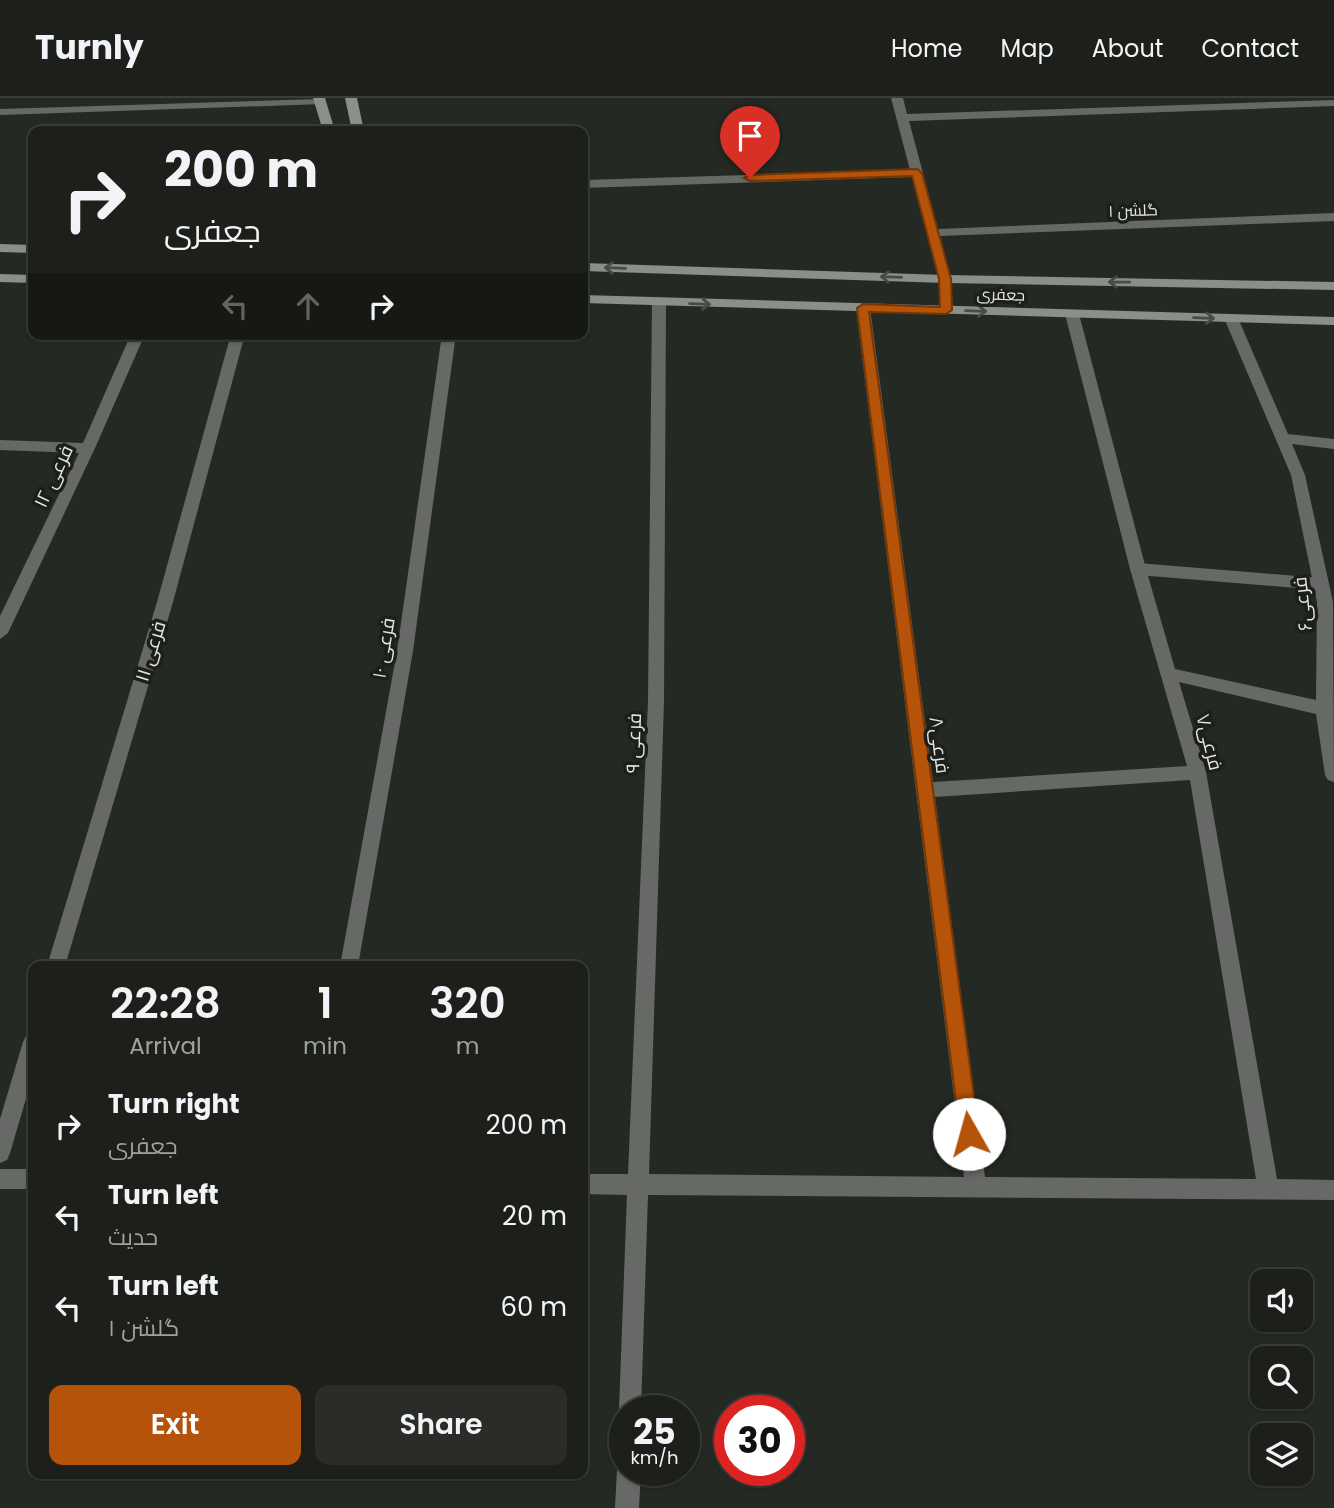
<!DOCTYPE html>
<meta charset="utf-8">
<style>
body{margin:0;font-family:Poppins,Cairo,sans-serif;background:#292c27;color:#f1f3f6;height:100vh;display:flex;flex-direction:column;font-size:26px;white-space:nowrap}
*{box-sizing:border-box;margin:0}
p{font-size:23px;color:#a0a2a2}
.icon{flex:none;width:38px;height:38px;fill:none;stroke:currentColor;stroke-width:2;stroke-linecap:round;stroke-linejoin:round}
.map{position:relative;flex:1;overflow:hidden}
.details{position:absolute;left:28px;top:863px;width:560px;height:518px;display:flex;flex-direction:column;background:#1c1f1a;border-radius:14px;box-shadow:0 2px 5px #0004,0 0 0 2px #3a3d39}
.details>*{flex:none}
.hud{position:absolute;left:28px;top:28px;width:560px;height:214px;border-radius:14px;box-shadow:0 2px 5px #0004,0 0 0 2px #3a3d39;background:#1c1f1a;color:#f1f3f6;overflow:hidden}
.fabs{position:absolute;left:1250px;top:1171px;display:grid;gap:14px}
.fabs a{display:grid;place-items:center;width:63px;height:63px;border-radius:14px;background:#1c1f1a;box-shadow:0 2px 5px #0004,0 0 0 2px #3a3d39;font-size:35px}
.speed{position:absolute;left:609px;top:1297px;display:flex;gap:14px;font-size:35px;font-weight:700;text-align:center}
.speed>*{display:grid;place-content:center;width:91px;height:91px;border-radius:50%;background:#1c1f1a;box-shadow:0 2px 5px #0004,0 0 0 2px #3a3d39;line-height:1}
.speed small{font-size:18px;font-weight:400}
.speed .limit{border:10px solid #d22;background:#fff;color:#111}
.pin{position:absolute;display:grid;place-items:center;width:60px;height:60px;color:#fff;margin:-72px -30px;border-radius:50% 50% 50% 0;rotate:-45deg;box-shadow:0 0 7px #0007}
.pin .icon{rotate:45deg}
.me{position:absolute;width:77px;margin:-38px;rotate:353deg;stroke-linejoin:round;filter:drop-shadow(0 0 5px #0008)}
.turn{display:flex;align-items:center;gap:24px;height:147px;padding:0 21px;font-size:32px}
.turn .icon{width:91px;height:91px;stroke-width:2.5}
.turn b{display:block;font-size:49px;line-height:60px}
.lanes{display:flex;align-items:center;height:66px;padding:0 21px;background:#0003;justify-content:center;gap:35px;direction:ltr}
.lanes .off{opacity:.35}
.eta{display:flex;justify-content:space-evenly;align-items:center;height:119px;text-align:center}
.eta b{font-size:42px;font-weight:600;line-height:49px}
.action{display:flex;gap:14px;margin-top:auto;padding:14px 21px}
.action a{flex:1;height:80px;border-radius:14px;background:#b45309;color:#fff;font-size:28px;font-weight:600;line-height:80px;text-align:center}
.action a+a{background:#292c27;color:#f1f3f6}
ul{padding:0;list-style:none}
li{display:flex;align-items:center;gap:21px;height:91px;padding:0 21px}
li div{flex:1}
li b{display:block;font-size:26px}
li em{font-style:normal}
header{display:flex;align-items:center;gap:42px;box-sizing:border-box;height:98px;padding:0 35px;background:#1c1f1a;border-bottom:2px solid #3a3d39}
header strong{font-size:33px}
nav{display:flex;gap:38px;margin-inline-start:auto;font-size:24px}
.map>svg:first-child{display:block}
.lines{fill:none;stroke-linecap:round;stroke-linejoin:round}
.lane{fill:#676966;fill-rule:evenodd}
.street{fill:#676966;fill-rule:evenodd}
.secondary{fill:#8b8e89;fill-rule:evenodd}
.oneway{stroke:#484b46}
.route{fill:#b45309;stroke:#753606;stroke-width:2}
.labels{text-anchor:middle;stroke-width:7;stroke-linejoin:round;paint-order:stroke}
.far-street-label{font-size:16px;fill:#e4e6e2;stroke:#1c1f1a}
.street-label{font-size:19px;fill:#e4e6e2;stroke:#1c1f1a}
</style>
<header>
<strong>Turnly</strong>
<nav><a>Home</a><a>Map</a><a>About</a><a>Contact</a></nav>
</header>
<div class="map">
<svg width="1334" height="1410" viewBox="0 0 1334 1410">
<rect width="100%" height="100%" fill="#252923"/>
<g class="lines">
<polygon class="lane" points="1138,465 1321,480 1329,486 1321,492 1138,477 1130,471"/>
<g class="street">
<polygon points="891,0 903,0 907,16 1334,2 1334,8 909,23 938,131 1334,115 1334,123 940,138 951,181 953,212 946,216 939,212 939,181 912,79 583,90 583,82 910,72"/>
<polygon points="320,1 324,2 324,6 0,17 0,11"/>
<path d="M659,200l7,4 -2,399 -15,473 315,3 -108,-869 2,-3h10l2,3 63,474 254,-16 -57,-197 -65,-255 7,-4 7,4 67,255 29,100 141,31 1,-98 -26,-127 -67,-157 7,-4 7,4 50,116 46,5v10l-42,-5 13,31 28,127 1,180 -6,-2 -3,-5 -9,-61 -137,-32 27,90 71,407 57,1v20l-686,-5 -7,215h-16v9l-3,-1 -3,-8 8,-215 -44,-1v-20h45l20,-473 4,-399zM1190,682l66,399 -271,-2 -50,-380z"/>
<polygon points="131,236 145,236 95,350 8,535 0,541 0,518 79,355 0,352 0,342 83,345"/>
<polygon points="231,236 245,236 173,504 65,868 47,868 157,504"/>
<polygon points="442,236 456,236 413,553 358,868 340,868 397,553"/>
<polygon points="33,935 33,977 10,1055 7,1062 0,1065 0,1021 23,944 26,938"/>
<rect x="0" y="1071" width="33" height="20"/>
<polygon points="625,1362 625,1372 641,1372 639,1410 615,1410 617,1372 621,1364"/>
</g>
<g class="secondary">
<polygon points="313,0 325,0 335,33 323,33"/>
<polygon points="345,0 357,0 364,33 352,33"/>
<polygon points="0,146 33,147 33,155 0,154"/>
<polygon points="583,165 945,177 1334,184 1334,192 945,185 583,173"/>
<polygon points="0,176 33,177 33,185 0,184"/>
<polygon points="583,197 1334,219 1334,227 583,205"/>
</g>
</g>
<defs><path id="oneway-shaft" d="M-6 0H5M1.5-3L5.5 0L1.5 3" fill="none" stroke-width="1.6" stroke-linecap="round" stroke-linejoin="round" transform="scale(1.75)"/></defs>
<g class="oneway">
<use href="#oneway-shaft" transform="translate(615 170) rotate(-178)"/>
<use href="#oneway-shaft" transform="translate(891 179) rotate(-178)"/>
<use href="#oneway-shaft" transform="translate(1119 184) rotate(-179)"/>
<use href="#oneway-shaft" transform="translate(700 206) rotate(2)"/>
<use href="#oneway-shaft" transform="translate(976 213) rotate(2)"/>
<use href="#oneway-shaft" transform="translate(1204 220) rotate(2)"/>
</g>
<polygon class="route" points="917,71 922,75 951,181 952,212 946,216 869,214 979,1036 976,1043 969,1045 963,1043 960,1036 857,210 863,206 940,209 939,181 912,78 750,83 744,80 750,77"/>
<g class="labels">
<g class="far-street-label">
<text transform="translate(1133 112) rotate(-2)" y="6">گلشن ۱</text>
<text transform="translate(1001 196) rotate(2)" y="6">جعفری</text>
</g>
<g class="street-label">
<text transform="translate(53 378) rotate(-65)" y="7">فرعی ۱۲</text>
<text transform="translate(1302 506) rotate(-96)" y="7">فرعی۶</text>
<text transform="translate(383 550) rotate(-81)" y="7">فرعی ۱۰</text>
<text transform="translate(150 553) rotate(-73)" y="7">فرعی ۱۱</text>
<text transform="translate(1210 644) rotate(76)" y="7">فرعی۷</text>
<text transform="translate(633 645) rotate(-88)" y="7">فرعی ۹</text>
<text transform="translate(940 647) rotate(83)" y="7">فرعی۸</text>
</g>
</g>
</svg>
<div class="fabs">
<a><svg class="icon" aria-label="sound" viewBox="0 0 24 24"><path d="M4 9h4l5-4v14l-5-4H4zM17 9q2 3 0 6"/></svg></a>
<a><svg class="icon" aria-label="search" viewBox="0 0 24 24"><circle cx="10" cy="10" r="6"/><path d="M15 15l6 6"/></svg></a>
<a><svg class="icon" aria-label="layers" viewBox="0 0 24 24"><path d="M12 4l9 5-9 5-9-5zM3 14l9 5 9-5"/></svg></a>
</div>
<div class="speed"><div>25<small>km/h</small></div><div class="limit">30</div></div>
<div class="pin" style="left:750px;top:80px;background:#d93025"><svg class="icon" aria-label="arrive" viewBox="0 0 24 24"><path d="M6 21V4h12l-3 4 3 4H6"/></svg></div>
<svg class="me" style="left:969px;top:1036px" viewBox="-20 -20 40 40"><circle r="19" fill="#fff"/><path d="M0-13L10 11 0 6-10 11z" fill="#b45309"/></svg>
<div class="hud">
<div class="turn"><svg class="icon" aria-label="right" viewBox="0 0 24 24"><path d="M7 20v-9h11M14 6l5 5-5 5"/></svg><div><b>200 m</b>جعفری</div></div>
<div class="lanes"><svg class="icon off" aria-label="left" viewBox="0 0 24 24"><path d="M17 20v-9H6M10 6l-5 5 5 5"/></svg><svg class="icon off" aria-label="ahead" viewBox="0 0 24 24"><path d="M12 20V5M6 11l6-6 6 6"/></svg><svg class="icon" aria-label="right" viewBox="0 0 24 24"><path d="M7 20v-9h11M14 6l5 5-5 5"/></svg></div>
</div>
<section class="details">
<div class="eta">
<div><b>22:28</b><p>Arrival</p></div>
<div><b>1</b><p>min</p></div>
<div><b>320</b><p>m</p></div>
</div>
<ul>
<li><svg class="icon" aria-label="right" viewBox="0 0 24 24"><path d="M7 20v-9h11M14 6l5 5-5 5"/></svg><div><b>Turn right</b><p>جعفری</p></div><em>200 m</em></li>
<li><svg class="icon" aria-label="left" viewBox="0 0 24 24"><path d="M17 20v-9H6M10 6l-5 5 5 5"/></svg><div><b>Turn left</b><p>حدیث</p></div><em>20 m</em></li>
<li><svg class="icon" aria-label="left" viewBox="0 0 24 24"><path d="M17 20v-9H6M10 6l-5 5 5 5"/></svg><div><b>Turn left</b><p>گلشن ۱</p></div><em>60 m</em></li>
</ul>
<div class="action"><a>Exit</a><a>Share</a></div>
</section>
</div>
